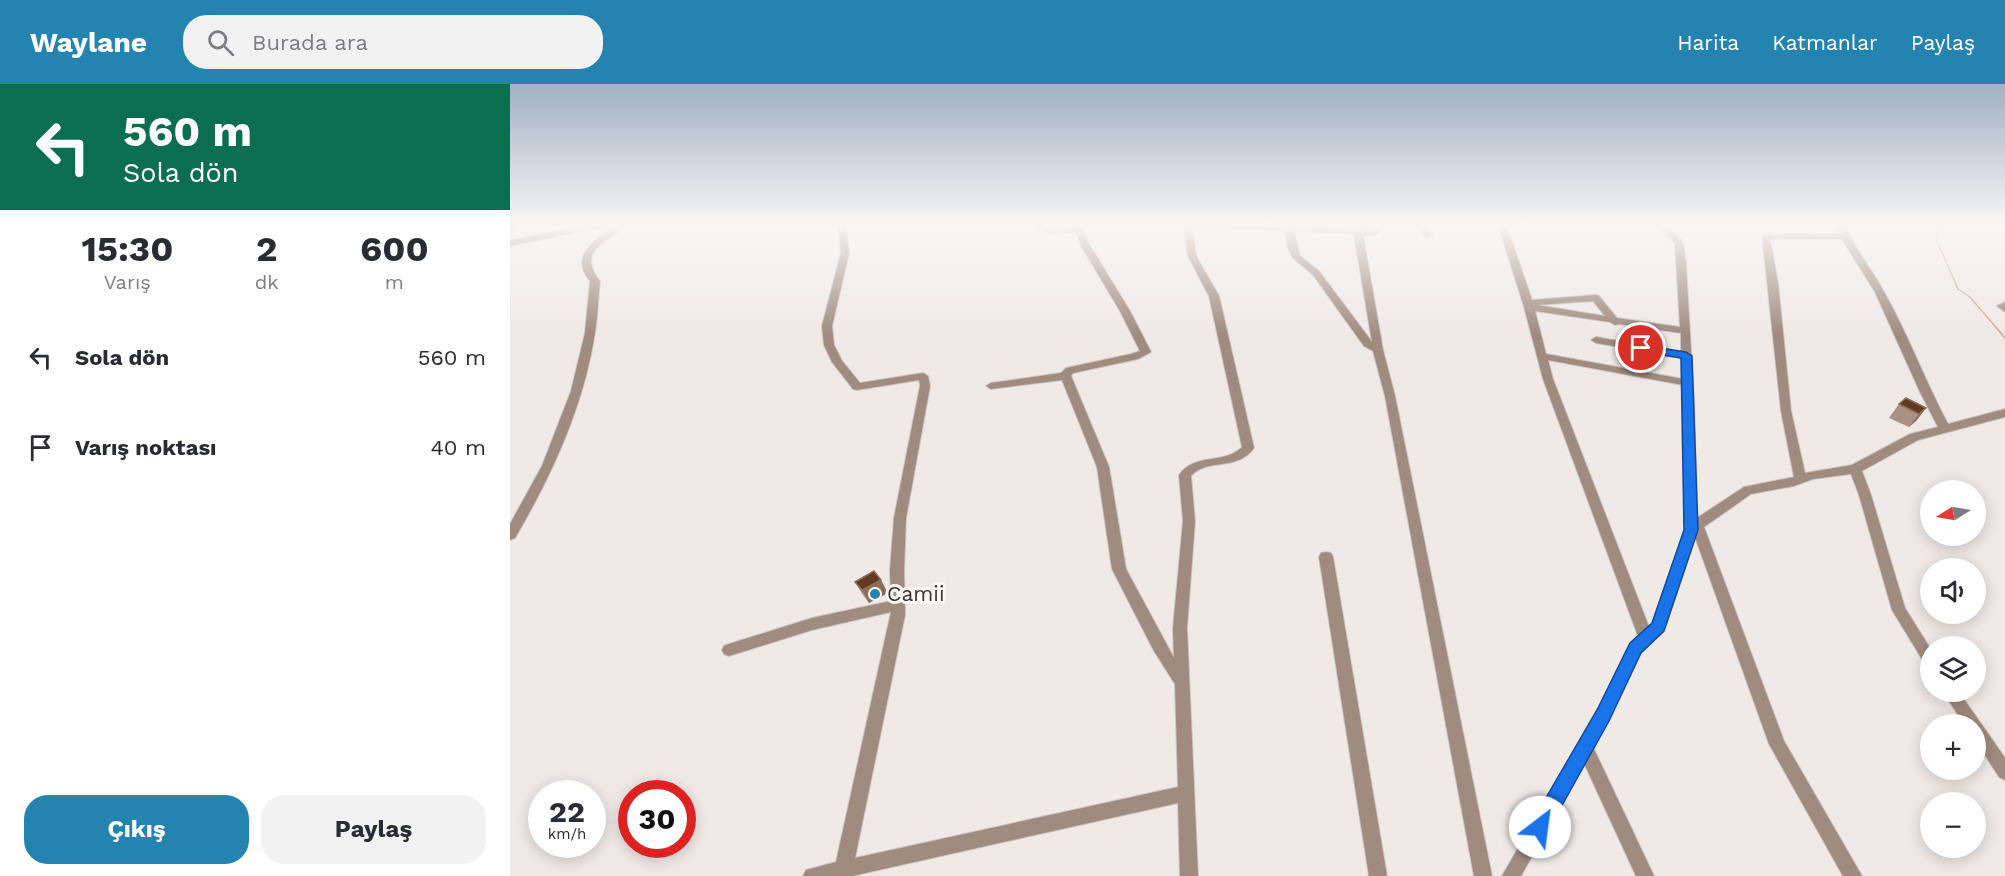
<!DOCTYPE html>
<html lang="tr">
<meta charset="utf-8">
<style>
body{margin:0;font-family:"Work Sans",sans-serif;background:#f2f2f3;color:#2b2b33;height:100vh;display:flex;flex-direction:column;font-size:22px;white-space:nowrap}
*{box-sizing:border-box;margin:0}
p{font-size:20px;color:#7c7c81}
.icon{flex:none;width:33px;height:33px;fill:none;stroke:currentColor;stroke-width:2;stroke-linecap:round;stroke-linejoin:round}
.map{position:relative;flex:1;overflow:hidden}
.panel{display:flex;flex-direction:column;background:#fff;width:510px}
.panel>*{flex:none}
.banner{background:#0b6e4f;color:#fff;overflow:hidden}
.needle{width:39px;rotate:259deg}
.fabs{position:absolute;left:1410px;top:396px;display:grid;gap:12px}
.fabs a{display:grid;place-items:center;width:66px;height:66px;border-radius:50%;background:#fff;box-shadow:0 3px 15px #0003;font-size:30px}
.speed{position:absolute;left:18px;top:696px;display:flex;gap:12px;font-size:30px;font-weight:700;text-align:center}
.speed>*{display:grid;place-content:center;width:78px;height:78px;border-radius:50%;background:#fff;box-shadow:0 3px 15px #0003;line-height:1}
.speed small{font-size:15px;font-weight:400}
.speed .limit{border:9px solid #d22;background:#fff;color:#111}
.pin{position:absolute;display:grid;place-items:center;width:51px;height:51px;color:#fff;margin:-26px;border:3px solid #fff;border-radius:50%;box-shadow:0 2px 6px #0007}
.me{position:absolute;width:66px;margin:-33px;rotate:30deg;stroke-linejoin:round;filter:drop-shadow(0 0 4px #0008)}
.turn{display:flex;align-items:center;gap:21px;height:126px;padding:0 24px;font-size:27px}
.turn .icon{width:78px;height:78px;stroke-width:2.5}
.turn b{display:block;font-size:42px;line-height:51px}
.eta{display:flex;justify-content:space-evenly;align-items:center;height:102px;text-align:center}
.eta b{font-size:36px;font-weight:700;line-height:42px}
.cta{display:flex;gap:12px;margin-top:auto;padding:12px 24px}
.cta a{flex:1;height:69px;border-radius:24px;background:#2483af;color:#fff;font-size:24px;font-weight:700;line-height:69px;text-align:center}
.cta a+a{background:#f2f2f3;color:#2b2b33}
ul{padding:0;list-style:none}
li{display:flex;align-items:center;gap:18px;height:90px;padding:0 24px}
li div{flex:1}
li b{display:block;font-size:22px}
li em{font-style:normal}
header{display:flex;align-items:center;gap:36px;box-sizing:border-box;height:84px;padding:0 30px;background:#2483af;color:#fff}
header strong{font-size:28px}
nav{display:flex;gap:33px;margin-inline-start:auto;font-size:21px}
.search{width:420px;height:54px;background:#f2f2f3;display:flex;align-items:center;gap:15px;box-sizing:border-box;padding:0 21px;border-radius:24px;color:#7c7c81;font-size:22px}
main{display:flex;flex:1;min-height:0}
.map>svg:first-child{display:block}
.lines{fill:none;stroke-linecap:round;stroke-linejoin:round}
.stream{stroke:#d8a98b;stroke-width:1.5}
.minor-casing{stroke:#cbc5c3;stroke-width:2}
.minor{fill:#a08b7f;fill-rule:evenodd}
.wall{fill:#a89283}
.shaded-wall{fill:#8c6f5b}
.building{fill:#613a1f;stroke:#8c6f5b;stroke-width:1.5}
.route{fill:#1a73e8;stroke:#114b97;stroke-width:1.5}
.poi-dot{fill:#2483af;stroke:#fef8f4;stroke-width:2}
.labels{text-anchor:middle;stroke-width:6;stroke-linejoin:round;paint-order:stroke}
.poi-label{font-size:21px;fill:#353331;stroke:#fef8f4;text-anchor:start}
</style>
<header>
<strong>Waylane</strong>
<div class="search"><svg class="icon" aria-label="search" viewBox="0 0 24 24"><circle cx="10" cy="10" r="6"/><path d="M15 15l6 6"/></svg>Burada ara</div>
<nav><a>Harita</a><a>Katmanlar</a><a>Paylaş</a></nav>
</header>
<main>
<section class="panel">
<div class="banner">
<div class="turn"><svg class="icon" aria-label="left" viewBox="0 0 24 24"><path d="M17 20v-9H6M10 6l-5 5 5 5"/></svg><div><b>560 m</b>Sola dön</div></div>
</div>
<div class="eta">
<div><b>15:30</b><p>Varış</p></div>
<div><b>2</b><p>dk</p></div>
<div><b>600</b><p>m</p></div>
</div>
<ul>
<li><svg class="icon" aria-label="left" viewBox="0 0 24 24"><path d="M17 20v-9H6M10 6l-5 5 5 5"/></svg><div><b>Sola dön</b></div><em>560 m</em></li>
<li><svg class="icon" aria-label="arrive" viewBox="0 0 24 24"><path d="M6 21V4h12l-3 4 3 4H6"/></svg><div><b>Varış noktası</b></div><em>40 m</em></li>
</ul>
<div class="cta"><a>Çıkış</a><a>Paylaş</a></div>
</section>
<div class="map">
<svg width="1495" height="792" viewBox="0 0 1495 792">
<rect width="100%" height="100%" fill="#f0eae7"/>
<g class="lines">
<polyline class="stream" points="1430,140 1426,155 1448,205 1460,213 1495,254"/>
<g class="minor-casing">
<g id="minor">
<polygon points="0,140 6,140 3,146 0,147"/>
<polygon points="87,140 105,140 0,162 0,156"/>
<path d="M108,140h10c-20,19 -53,25 -28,57 -2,17 -2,34 -5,51 -11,74 -43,143 -80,206l-5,2v-16l32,-58 29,-75 14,-58 5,-52c-22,-27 7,-42 28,-57z"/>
<path d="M328,140h8l3,29 -17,73 2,19 8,16 18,22 63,-10 5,3 2,10 -24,132 -2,52 1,45 -50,243 323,-71 -3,-103 -21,-33 -42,-82 -15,-102 -35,-87 -71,9 -5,-3 5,-3 70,-10 5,-5 65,-14 9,-3 -20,-40 -40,-67 -3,-12c-15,2 -32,5 -43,-8h9l9,5 31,-2 6,17 41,67 21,41 -13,7 -65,14 -2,3 38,91 17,102 48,89 -1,-30 10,-107 -4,-46c16,-23 46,-10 63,-28l-33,-151 -21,-40 -4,-29 4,-3h69l100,5 3,-5h8l-1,5h9l4,3 -4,3h-13l20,115 12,46 97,480h-18l-89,-480 -12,-45 -9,-5 -51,-71 -21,-18 -4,-9 -3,-17 -63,-4 -30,1 4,28 23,40 35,152c-17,24 -46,9 -63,28l4,45 -8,107 11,248h-18l-2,-73 -326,73h-49l3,-6 30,-8 55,-250 -79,18 -83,26 -5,-2 -2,-4 2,-4 5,-2 83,-26 79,-17 -1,-31 4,-52 26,-132 -1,-6 -62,10 -4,-1 -21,-27 -8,-17 -2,-19 19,-73zM784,147l60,3 18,108 -53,-71 -19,-15z"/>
<polygon points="904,140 913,140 923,151 916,153"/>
<path d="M988,140h8l26,76 64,-5 3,1 18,22 63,9 -5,-84 -19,-19h9l18,18 3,22 8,138 3,116 47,-31 50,-10 -13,-66 -19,-176 78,-1 -3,-10h8c9,25 27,45 39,68 24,42 41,89 64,132l57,-15v8l-87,23 -56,31 9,24 34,113 25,40v18l-5,-2 -33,-54 -33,-115 -8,-21 -38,5 -19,7 -43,8 -47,33 80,214 78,135h-19l-74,-132 -74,-207 -30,90 -25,25 -32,68 -15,27 61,129h-18l-52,-113 -63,113h-19l96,-166 32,-66 8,-8 -95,-257 -19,-72zM1260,155h72l33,53 45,100 18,35 -28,7 -58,31 -47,8 -14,-62 -13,-128zM1083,217l12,15 -68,-11zM1025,227l75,11 5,3 4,-1 62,9v19l-85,-15 -5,3 5,3 86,15 1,21 -137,-25zM1038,276l135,25 2,144 -33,95 -3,3 -96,-248z"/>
<polygon points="1495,218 1495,228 1487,222"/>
<polygon points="816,468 821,469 823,473 877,792 859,792 809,473 811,469"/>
<polygon points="1433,608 1449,608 1495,674 1495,696 1489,693 1466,657 1466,640 1454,640"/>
</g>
</g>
<use href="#minor" class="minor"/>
</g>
<g class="wall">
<polygon points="1389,320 1416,324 1406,337 1399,343 1379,334"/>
<polygon points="345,498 378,509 359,519 353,511"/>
</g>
<g class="shaded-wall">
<polygon points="1416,324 1406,337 1399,343 1409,330"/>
<polygon points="371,496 378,509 359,519 352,506"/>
</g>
<g class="building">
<polygon points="1396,314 1416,324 1409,330 1389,320"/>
<polygon points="364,487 371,496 352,506 345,498"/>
</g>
<linearGradient id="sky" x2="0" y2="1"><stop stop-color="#a1b0c3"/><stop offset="0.56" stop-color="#f8f6f4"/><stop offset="1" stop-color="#f8f6f4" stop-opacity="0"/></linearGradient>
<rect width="1495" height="251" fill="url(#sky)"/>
<polygon class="route" points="1131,261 1176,268 1182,272 1188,446 1154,547 1131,569 1099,637 1036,750 1030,753 1023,750 1020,743 1023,736 1087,626 1120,559 1142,539 1174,446 1171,274 1127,267 1127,262"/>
<circle class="poi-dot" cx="365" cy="510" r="6"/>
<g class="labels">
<g class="poi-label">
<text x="377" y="517">Camii</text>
</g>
</g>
</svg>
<div class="fabs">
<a><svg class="needle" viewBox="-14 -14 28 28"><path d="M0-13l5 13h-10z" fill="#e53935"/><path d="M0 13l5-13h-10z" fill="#7c7c81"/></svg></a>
<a><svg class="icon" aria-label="sound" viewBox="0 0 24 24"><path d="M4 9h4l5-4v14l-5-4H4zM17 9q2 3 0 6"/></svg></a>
<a><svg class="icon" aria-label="layers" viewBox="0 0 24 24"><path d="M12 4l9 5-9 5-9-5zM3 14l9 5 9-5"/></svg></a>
<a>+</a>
<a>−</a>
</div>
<div class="speed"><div>22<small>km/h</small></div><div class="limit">30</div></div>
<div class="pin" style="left:1131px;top:264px;background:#d93025"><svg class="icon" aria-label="arrive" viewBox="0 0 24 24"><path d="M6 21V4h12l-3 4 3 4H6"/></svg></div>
<svg class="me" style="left:1030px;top:743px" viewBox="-20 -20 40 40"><circle r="19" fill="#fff"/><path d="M0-13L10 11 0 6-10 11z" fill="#1a73e8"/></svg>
</div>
</main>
